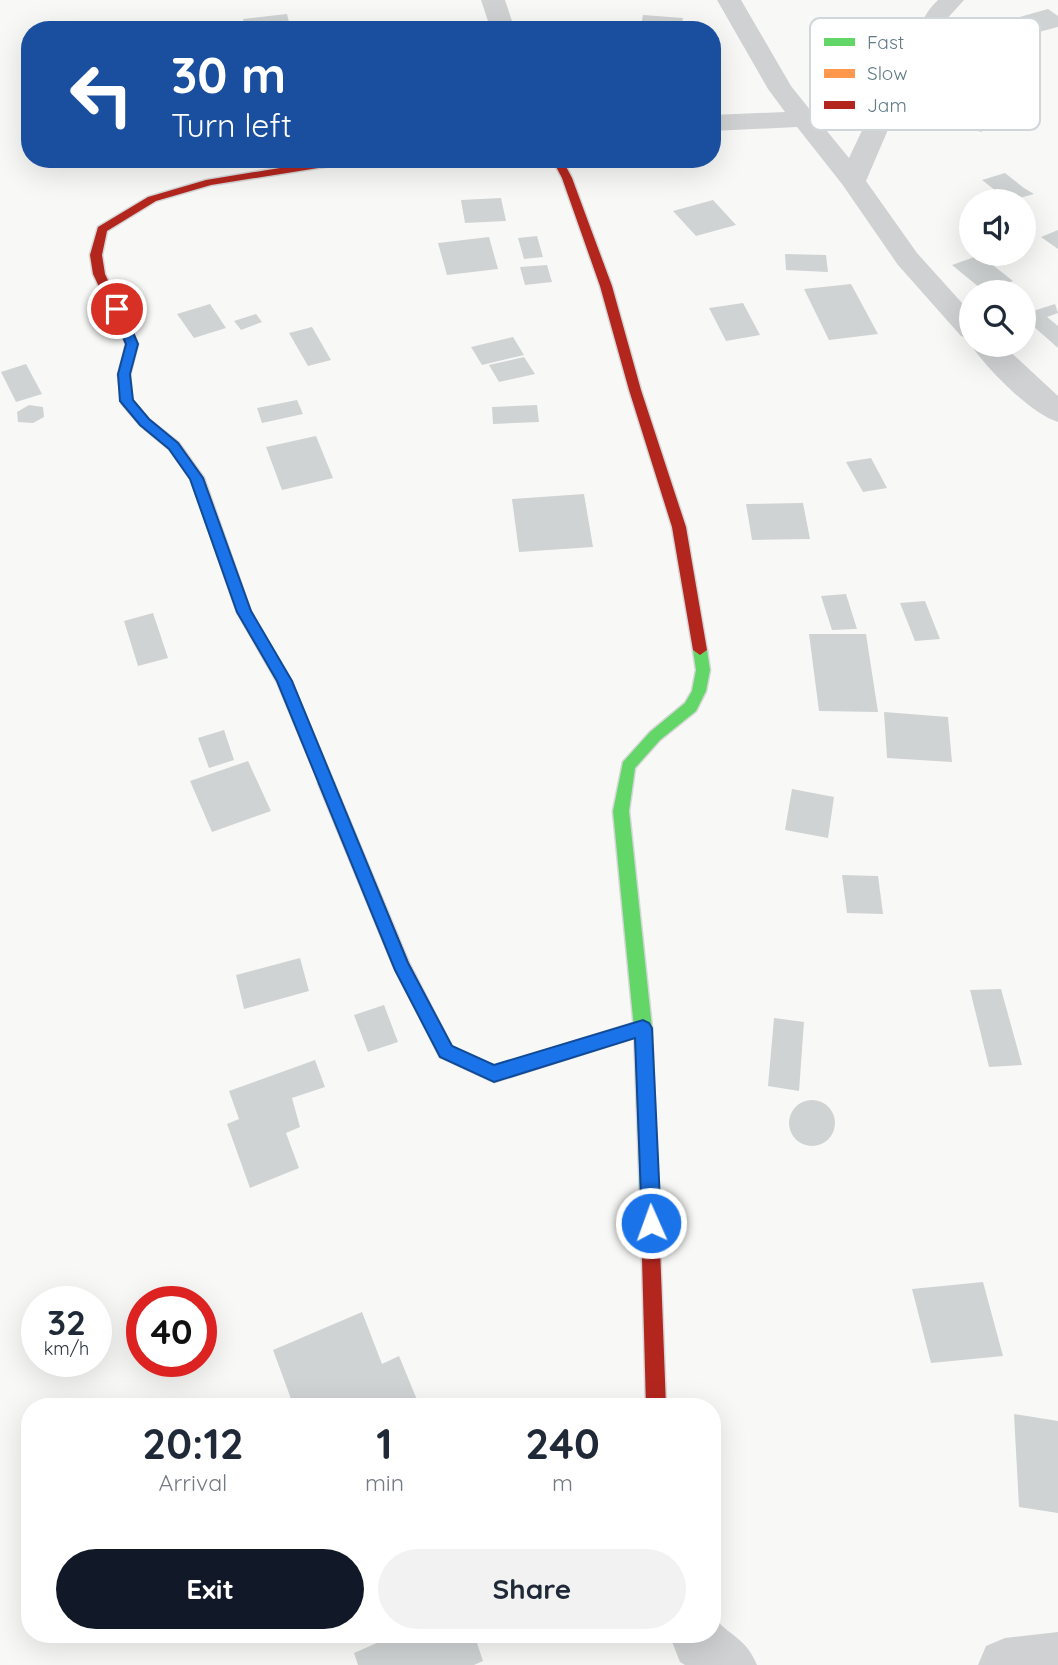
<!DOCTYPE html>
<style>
body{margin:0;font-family:Quicksand,sans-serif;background:#f2f2f3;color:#1f2937;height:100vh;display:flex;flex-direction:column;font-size:26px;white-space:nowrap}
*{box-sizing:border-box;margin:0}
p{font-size:23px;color:#747a83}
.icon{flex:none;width:38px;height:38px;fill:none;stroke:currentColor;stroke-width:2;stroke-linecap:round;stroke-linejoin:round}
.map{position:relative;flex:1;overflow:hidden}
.details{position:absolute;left:21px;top:1398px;width:700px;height:245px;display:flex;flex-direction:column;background:#fff;border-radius:28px;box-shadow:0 7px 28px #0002}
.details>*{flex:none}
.hud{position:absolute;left:21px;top:21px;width:700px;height:147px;border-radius:28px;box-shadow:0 7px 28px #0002;background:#1a4fa0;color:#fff;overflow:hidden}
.buttons{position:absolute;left:959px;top:189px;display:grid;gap:14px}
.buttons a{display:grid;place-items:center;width:77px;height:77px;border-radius:50%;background:#fff;box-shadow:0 7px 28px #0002;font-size:35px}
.speed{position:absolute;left:21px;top:1286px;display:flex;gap:14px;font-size:35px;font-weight:700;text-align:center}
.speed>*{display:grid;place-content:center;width:91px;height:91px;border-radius:50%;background:#fff;box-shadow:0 7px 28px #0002;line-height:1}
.speed small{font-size:18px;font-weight:400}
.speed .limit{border:10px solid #d22;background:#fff;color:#111}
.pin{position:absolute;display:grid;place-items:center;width:60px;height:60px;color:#fff;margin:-30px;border:4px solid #fff;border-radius:50%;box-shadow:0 2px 7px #0007}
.me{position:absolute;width:77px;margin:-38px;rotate:358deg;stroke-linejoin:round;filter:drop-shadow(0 0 5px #0008)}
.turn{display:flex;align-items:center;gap:24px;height:147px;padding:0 35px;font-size:32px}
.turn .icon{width:91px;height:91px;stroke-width:2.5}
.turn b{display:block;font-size:49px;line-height:60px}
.eta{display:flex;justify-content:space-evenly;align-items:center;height:119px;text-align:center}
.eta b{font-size:42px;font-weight:800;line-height:49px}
.action{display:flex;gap:14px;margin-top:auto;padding:14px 35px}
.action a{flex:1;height:80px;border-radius:42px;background:#111827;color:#fff;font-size:28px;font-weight:800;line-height:80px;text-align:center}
.action a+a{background:#f2f2f3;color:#1f2937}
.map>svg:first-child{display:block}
.building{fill:#d0d3d3}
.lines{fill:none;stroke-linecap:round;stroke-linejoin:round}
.fast-casing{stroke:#d5d6d6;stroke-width:3}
.slow-casing{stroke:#d5d6d6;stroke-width:3}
.jam-casing{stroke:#d5d6d6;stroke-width:3}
.street{fill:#d0d1d2;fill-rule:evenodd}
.fast{fill:#63d668;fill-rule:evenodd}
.slow{fill:#ff974d;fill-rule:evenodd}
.jam{fill:#b3261e;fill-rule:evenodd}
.route{fill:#1a73e8;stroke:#114b97;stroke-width:2}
.key{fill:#fff;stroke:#d0d7da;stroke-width:2}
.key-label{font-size:19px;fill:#617a84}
</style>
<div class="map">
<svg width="1058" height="1665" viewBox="0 0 1058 1665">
<rect width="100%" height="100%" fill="#f8f8f7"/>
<g class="building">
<polygon points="1048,9 1058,16 1058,27 1035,33 1016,18"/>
<polygon points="287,14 290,26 246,30 243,19"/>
<polygon points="643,15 683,18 681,30 640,30"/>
<polygon points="951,102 987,109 982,132 942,124"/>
<polygon points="1005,173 1024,188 1034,194 1009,201 982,180"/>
<polygon points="501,198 506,221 465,223 461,200"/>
<polygon points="713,200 736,225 696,236 673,211"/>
<polygon points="1058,230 1058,249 1041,237"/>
<polygon points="537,236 543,257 524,259 518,238"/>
<polygon points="489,237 498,269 447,275 438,243"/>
<polygon points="785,254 826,255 828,272 786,270"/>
<polygon points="980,255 1013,281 985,292 952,265"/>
<polygon points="547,265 552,282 525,285 520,267"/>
<polygon points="851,284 878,334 829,340 804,289"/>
<polygon points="743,303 760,335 726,341 709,308"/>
<polygon points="210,304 226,328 194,338 177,314"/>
<polygon points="1055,304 1058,313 1047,317 1058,326 1058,348 1024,318 1024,314"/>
<polygon points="256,314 262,322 241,330 234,321"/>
<polygon points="312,327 331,360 308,366 289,333"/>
<polygon points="513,337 524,355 482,365 471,347"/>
<polygon points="524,357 535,374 499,382 489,365"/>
<polygon points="26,364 42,394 16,402 1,372"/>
<polygon points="297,400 303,414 262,423 257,408"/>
<polygon points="29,405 43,407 44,417 33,423 18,422 17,412"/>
<polygon points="537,405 539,422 493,424 492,407"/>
<polygon points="316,436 333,478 282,490 266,447"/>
<polygon points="871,458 887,488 863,492 846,462"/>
<polygon points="584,494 593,547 519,552 512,499"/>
<polygon points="803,503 810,539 752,540 746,504"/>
<polygon points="846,594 857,629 832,630 821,596"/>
<polygon points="925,601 940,639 915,641 900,603"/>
<polygon points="153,613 168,658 138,666 124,621"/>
<polygon points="809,634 866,634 878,712 819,711"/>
<polygon points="884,712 948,717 952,762 887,758"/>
<polygon points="224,730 234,760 209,768 198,738"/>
<polygon points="248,761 271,811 212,832 190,781"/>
<polygon points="792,789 834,797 828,838 785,830"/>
<polygon points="842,875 878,876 883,914 847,913"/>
<polygon points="300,958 309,991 244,1009 236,975"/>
<polygon points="1001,989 1022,1065 989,1067 970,990"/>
<polygon points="384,1005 398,1042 368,1052 354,1015"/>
<polygon points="774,1018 804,1022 799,1091 768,1086"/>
<polygon points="315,1060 325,1087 292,1098 300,1127 286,1133 299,1168 250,1188 227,1124 239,1119 229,1091"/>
<circle cx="812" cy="1123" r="23"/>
<polygon points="983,1282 1003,1356 931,1363 912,1289"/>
<polygon points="362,1312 382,1364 399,1356 420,1407 294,1407 273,1350"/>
<polygon points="1014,1414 1058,1421 1058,1513 1019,1507"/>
<polygon points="397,1634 474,1634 483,1661 474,1665 358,1665 354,1653"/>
</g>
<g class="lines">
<g class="fast-casing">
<polygon id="fast" points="700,645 707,650 710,670 706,691 696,711 660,740 635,768 629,811 652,1028 659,1221 657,1227 650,1230 643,1227 641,1221 634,1028 613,811 623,762 650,732 685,703 692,691 696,670 693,650"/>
</g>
<g class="slow-casing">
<polygon id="slow" points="124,371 130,375 132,400 148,419 179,443 204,478 251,612 291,681 334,783 331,787 321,787 277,682 237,612 191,479 169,449 140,425 122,404 118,375"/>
</g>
<g class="jam-casing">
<g id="jam">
<polygon points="334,159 361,159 356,162 211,185 156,201 107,231 102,255 105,274 138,344 130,375 128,378 120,378 118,375 126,344 93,274 90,255 98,227 148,197 206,180"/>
<polygon points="552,159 562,159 572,178 612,286 641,390 686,527 707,650 700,655 693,650 672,527 629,390 600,286 562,178"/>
<polygon points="326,777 331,779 334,783 409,963 452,1047 495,1066 643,1020 649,1023 652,1028 649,1033 494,1082 440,1057 393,965 318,783 321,779"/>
<polygon points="650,1212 657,1215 659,1221 666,1407 646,1407 641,1221 643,1215"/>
</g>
</g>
<g class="street">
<polygon points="481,0 505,0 515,30 491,30"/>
<path d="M717,0h24l50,86 20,25c14,-1 54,0 65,-5 28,-11 32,-79 62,-106h26l-20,22 -27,72 -24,24 -27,63 51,72 54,60v26l-10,-3 -63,-71 -56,-81 -45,-57 -85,4v-16l73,-3 -17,-23zM866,122l-17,36 -27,-33z"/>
<path d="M971,345h32l55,51v26c-26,-7 -72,-54 -87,-77z"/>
<path d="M712,1615c17,22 33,21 45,50h-72l-5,-3 -11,-28h43z"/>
<polygon points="1058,1632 1058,1665 978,1665 986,1646 1005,1638"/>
</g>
<use href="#fast" class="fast"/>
<use href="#slow" class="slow"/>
<use href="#jam" class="jam"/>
</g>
<polygon class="route" points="117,305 123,309 138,344 130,374 133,400 149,419 178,443 203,478 251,611 292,681 408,963 452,1046 494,1065 643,1020 649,1023 652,1028 661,1223 658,1230 651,1232 645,1230 642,1223 635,1038 494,1082 440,1057 395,970 277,681 237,612 190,479 169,449 140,425 120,401 118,374 126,344 111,309"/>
<rect x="810" y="18" width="230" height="112" rx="10" class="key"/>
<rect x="824" y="38" width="31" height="8" fill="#63d668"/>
<rect x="824" y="69" width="31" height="9" fill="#ff974d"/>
<rect x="824" y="101" width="31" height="8" fill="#b3261e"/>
<g class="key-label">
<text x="867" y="49">Fast</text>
<text x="867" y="80">Slow</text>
<text x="867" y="112">Jam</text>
</g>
</svg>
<div class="buttons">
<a><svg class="icon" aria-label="sound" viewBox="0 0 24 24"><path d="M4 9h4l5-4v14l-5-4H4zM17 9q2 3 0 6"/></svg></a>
<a><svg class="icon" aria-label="search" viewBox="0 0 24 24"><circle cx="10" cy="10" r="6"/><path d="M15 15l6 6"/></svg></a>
</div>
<div class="speed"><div>32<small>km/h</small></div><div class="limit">40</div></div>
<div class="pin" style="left:117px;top:309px;background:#d93025"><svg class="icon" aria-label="arrive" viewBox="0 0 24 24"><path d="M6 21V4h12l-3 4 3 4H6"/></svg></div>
<svg class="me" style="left:651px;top:1223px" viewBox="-20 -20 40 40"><circle r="17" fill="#1a73e8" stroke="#fff" stroke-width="3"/><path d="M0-11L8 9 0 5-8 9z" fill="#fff"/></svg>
<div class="hud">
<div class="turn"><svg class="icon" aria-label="left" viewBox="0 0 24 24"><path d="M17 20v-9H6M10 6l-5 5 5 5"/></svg><div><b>30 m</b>Turn left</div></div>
</div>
<section class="details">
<div class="eta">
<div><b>20:12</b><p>Arrival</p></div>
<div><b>1</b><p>min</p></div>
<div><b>240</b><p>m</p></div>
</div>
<div class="action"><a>Exit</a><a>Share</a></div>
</section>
</div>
